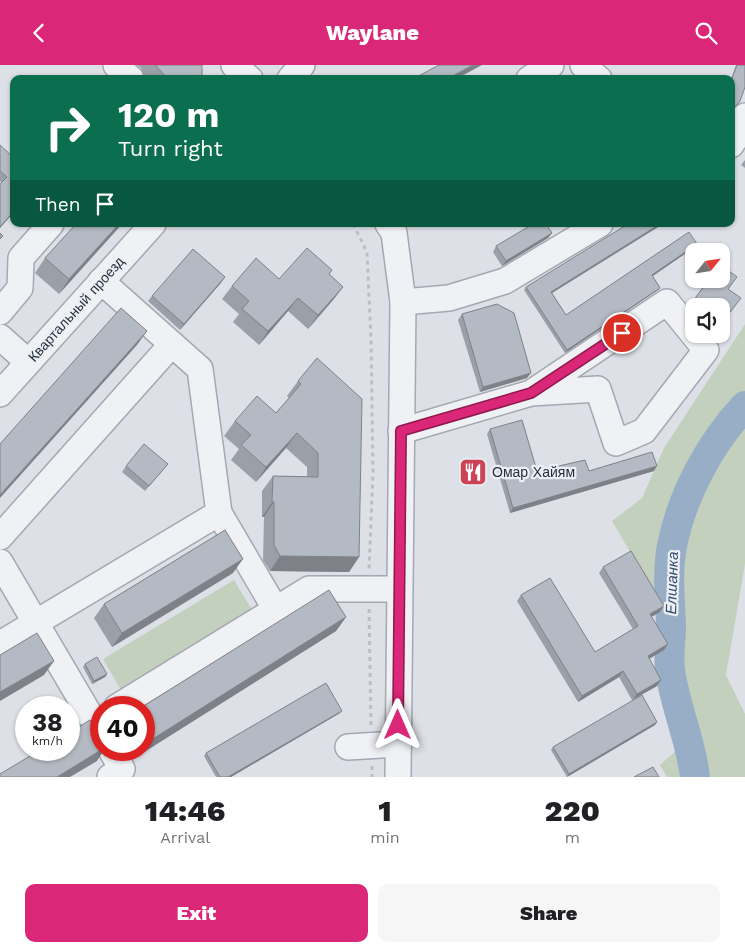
<!DOCTYPE html>
<meta charset="utf-8">
<style>
body{margin:0;font-family:"Work Sans",sans-serif;background:#f6f6f6;color:#202124;height:100vh;display:flex;flex-direction:column;font-size:19px;white-space:nowrap}
*{box-sizing:border-box;margin:0}
p{font-size:16px;color:#757577}
.icon{flex:none;width:28px;height:28px;fill:none;stroke:currentColor;stroke-width:2;stroke-linecap:round;stroke-linejoin:round}
.map{position:relative;height:712px;overflow:hidden}
.panel{display:flex;flex-direction:column;background:#fff;flex:1}
.panel>*{flex:none}
.hud{position:absolute;left:10px;top:10px;width:725px;height:152px;border-radius:10px;box-shadow:0 1px 4px #0004;background:#0b6e4f;color:#fff;overflow:hidden}
.needle{width:32px;rotate:60deg}
.buttons{position:absolute;left:685px;top:178px;display:grid;gap:10px}
.buttons a{display:grid;place-items:center;width:45px;height:45px;border-radius:10px;background:#fff;box-shadow:0 1px 4px #0004;font-size:25px}
.speed{position:absolute;left:15px;top:631px;display:flex;gap:10px;font-size:25px;font-weight:700;text-align:center}
.speed>*{display:grid;place-content:center;width:65px;height:65px;border-radius:50%;background:#fff;box-shadow:0 1px 4px #0004;line-height:1}
.speed small{font-size:12px;font-weight:400}
.speed .limit{border:8px solid #d22;background:#fff;color:#111}
.pin{position:absolute;display:grid;place-items:center;width:42px;height:42px;color:#fff;margin:-21px;border:2px solid #fff;border-radius:50%;box-shadow:0 1px 5px #0007}
.me{position:absolute;width:55px;margin:-28px;rotate:0deg;stroke-linejoin:round;filter:drop-shadow(0 0 4px #0008)}
.turn{display:flex;align-items:center;gap:18px;height:105px;padding:0 25px;font-size:22px}
.turn .icon{width:65px;height:65px;stroke-width:2.5}
.turn b{display:block;font-size:35px;line-height:42px}
.then{display:flex;align-items:center;height:48px;padding:0 25px;background:#0003;gap:10px;font-size:19px}
.eta{display:flex;justify-content:space-evenly;align-items:center;height:85px;text-align:center}
.eta b{font-size:30px;font-weight:800;line-height:35px}
.primary-button{display:flex;gap:10px;margin-top:auto;padding:10px 25px}
.primary-button a{flex:1;height:58px;border-radius:10px;background:#db2777;color:#fff;font-size:20px;font-weight:800;line-height:58px;text-align:center}
.primary-button a+a{background:#f6f6f6;color:#202124}
header{display:flex;justify-content:space-between;align-items:center;height:65px;padding:0 25px;background:#db2777;color:#fff;font-size:22px;font-weight:800}
.map>svg:first-child{display:block}
.green{fill:#c3d0be}
.lines{fill:none;stroke-linecap:round;stroke-linejoin:round}
.river{stroke:#98aec6;stroke-width:30}
.minor-casing{stroke:#a3a8b1;stroke-width:28}
.path{stroke:#bcbec5;stroke-width:3;stroke-dasharray:4 4;stroke-linecap:butt}
.minor{stroke:#f0f1f5;stroke-width:25}
.wall{fill:#9ba0a8}
.shaded-wall{fill:#7e8288}
.building{fill:#b4bac3;stroke:#7e8288}
.route-casing{stroke:#8e194d;stroke-width:12}
.route{stroke:#db2777;stroke-width:9}
.labels{text-anchor:middle;stroke-width:4.5;stroke-linejoin:round;paint-order:stroke}
.street-label{font-size:14px;fill:#272e3d;stroke:#ecf0f4}
.poi-label{font-size:14px;fill:#272e3d;stroke:#ecf0f4;text-anchor:start}
.water-label{font-size:15px;font-style:italic;fill:#324c70;stroke:#ecf0f4}
</style>
<header><svg class="icon" aria-label="back" viewBox="0 0 24 24"><path d="M15 5l-7 7 7 7"/></svg>Waylane<svg class="icon" aria-label="search" viewBox="0 0 24 24"><circle cx="10" cy="10" r="6"/><path d="M15 15l6 6"/></svg></header>
<div class="map">
<svg width="745" height="712" viewBox="0 0 745 712">
<rect width="100%" height="100%" fill="#dde1e7"/>
<g class="green">
<polygon points="745,259 745,499 726,610 745,649 745,712 667,712 660,700 697,667 664,545 612,456 642,433 664,383"/>
<polygon points="234,515 252,545 121,625 103,594"/>
</g>
<g class="lines">
<path class="river" d="M695,712c-4,-37 -20,-70 -25,-107 -2,-14 1,-30 1,-45 -1,-26 -4,-54 1,-79 10,-51 38,-103 73,-140"/>
<g class="minor-casing">
<g id="minor">
<polyline points="116,0 131,14"/>
<polyline points="234,0 250,14"/>
<polyline points="583,0 599,14"/>
<polyline points="290,14 302,0"/>
<polyline points="529,14 551,0"/>
<polyline points="731,80 740,67 745,51"/>
<polyline points="388,159 394,168 403,237 398,712"/>
<polyline points="101,216 200,304 219,448 276,545"/>
<polyline points="403,237 449,233 505,216 600,159"/>
<polyline points="0,247 20,223 21,193 51,159"/>
<polyline points="0,272 28,297"/>
<polyline points="0,329 153,159"/>
<polyline points="401,366 531,328 667,237 706,285 644,366 616,378 598,324 531,328"/>
<polyline points="0,472 172,279"/>
<polyline points="0,497 101,669"/>
<polyline points="0,579 219,448"/>
<polyline points="117,642 309,524 399,524"/>
<polyline points="348,682 398,679"/>
<polyline points="110,712 122,704 111,685"/>
</g>
</g>
<g class="path">
<polyline points="199,7 207,14"/>
<polyline points="353,159 367,187 371,274 373,408 369,505"/>
<polyline points="369,544 371,662"/>
<polyline points="372,701 372,712"/>
</g>
<use href="#minor" class="minor"/>
</g>
<g class="wall">
<polygon points="137,0 202,0 202,14 144,14 141,3"/>
<polygon points="736,0 745,0 740,36 733,44 731,50 731,14"/>
<polygon points="0,80 14,147 0,163 0,119 2,118 0,116"/>
<polygon points="745,95 745,103 741,100"/>
<polygon points="76,159 122,159 59,229 35,208 45,193"/>
<polygon points="552,168 548,173 502,201 493,187 496,181"/>
<polygon points="695,182 652,211 660,223 658,225 565,288 524,225 526,222 552,228 566,250"/>
<polygon points="329,209 343,222 333,235 308,264 288,246 259,280 233,257 239,249 222,234 232,221 279,214"/>
<polygon points="225,212 180,265 148,236 152,231"/>
<polygon points="709,214 728,224 694,241 694,247 689,241"/>
<polygon points="462,249 527,313 480,327 458,255"/>
<polygon points="317,293 359,492 349,507 270,506 263,495 264,452 262,452 262,426 273,411 307,412 307,402 286,383 256,417 231,395 239,384 224,371 235,356 276,348 289,333 287,331 298,316"/>
<polygon points="490,364 537,406 654,406 510,448 487,369"/>
<polygon points="168,399 145,426 122,407 126,401"/>
<polygon points="603,502 660,547 651,552 668,579 664,585 649,594 657,621 632,635 619,612 578,637 517,536 521,530 595,587 633,564 599,508"/>
<polygon points="233,508 112,582 94,553 104,539"/>
<polygon points="346,552 336,566 141,689 139,685 144,685 144,642"/>
<polygon points="85,599 107,609 105,612 92,619 83,602"/>
<polygon points="340,648 231,712 216,712 204,691 206,688"/>
<polygon points="657,657 655,660 567,712 551,685 553,682"/>
</g>
<g class="shaded-wall">
<polygon points="473,0 482,0 456,14 447,14"/>
<polygon points="14,146 14,147 0,163 0,162"/>
<polygon points="119,159 122,159 59,229 69,214"/>
<polygon points="660,159 663,159 549,230 551,227"/>
<polygon points="552,168 548,173 502,201 506,196"/>
<polygon points="697,179 695,182 650,213 652,210"/>
<polygon points="225,212 221,218 180,265 184,259"/>
<polygon points="343,222 333,235 308,264 318,250"/>
<polygon points="660,223 658,225 565,288 567,285"/>
<polygon points="298,233 288,246 259,280 268,266"/>
<polygon points="147,266 137,280 0,433 0,430"/>
<polygon points="531,308 527,313 480,327 483,322"/>
<polygon points="297,368 286,383 256,417 266,402"/>
<polygon points="657,401 654,406 510,448 513,443"/>
<polygon points="272,437 274,437 264,452 262,452"/>
<polygon points="280,491 359,492 349,507 270,506"/>
<polygon points="243,494 233,508 112,582 122,568"/>
<polygon points="664,541 660,547 646,555 650,549"/>
<polygon points="346,552 336,566 141,689 151,675"/>
<polygon points="668,579 664,585 644,597 648,591"/>
<polygon points="54,596 44,610 0,636 0,627"/>
<polygon points="623,606 619,612 578,637 582,631"/>
<polygon points="107,609 105,612 92,619 94,616"/>
<polygon points="661,615 657,621 632,635 637,629"/>
<polygon points="342,646 340,648 231,712 228,712"/>
<polygon points="657,657 655,660 567,712 569,709"/>
<polygon points="101,685 104,685 97,696 70,712 57,712"/>
</g>
<g class="building">
<polygon points="155,0 202,0 202,14 168,14"/>
<polygon points="439,0 473,0 447,14 413,14"/>
<polygon points="737,0 745,0 745,22 740,36 733,44 731,50 731,16"/>
<polygon points="0,80 14,93 14,146 0,162 0,119 7,112 0,106"/>
<polygon points="76,159 119,159 69,214 45,193"/>
<polygon points="533,159 546,159 552,168 506,196 496,181"/>
<polygon points="628,159 660,159 551,227 566,250 689,167 697,179 652,210 660,223 567,285 526,222"/>
<polygon points="0,168 3,171 0,174"/>
<polygon points="307,183 332,205 329,209 343,222 318,250 298,233 268,266 242,244 249,236 232,221 256,193 279,214"/>
<polygon points="193,184 225,212 184,259 152,231"/>
<polygon points="721,200 737,212 728,224 741,233 721,259 721,241 694,241 694,242 691,239 709,214 721,214"/>
<polygon points="497,239 514,248 531,308 483,322 462,249"/>
<polygon points="121,243 147,266 0,430 0,379"/>
<polygon points="317,293 362,334 359,492 280,491 274,480 274,437 272,437 273,411 318,412 318,388 297,368 266,402 241,380 251,370 235,356 257,331 276,348 301,319 298,316"/>
<polygon points="522,355 537,406 585,395 589,406 652,387 657,401 513,443 490,364"/>
<polygon points="144,379 168,399 149,421 126,401"/>
<polygon points="225,465 243,494 122,568 104,539"/>
<polygon points="631,486 664,541 650,549 668,579 648,591 661,615 637,629 623,606 582,631 521,530 550,513 595,587 638,561 603,502"/>
<polygon points="329,525 346,552 151,675 144,663 144,642 142,642"/>
<polygon points="37,568 54,596 0,627 0,590"/>
<polygon points="97,592 107,609 94,616 85,599"/>
<polygon points="326,618 342,646 228,712 220,712 206,688"/>
<polygon points="642,630 657,657 569,709 553,682"/>
<polygon points="90,655 101,673 101,685 57,712 0,712 0,709 40,685 69,685 69,668"/>
<polygon points="653,702 659,712 634,712"/>
</g>
<g class="lines">
<g class="route-casing">
<polyline id="route" points="398,660 401,366 531,328 622,268"/>
</g>
<use href="#route" class="route"/>
</g>
<defs>
<g id="restaurant-square" transform="scale(1.4375)"><rect x="-9" y="-9" width="18" height="18" rx="4" fill="#cb4355" stroke="#ecf0f4"/><path d="M-5-6h1v4h1v-4h1v4h1v-4h1v5L-1.5 .5V6h-2V.5L-5-1ZM5-6V6H3V1.5H1.5Q1.5-4 5-6Z" fill="#fff"/></g>
</defs>
<g fill-rule="evenodd">
<use href="#restaurant-square" x="473" y="407"/>
</g>
<g class="labels">
<g class="street-label">
<text transform="translate(76 244) rotate(-48)" y="5">Квартальный проезд</text>
</g>
<g class="poi-label">
<text x="492" y="412">Омар Хайям</text>
</g>
<g class="water-label">
<text transform="translate(672 518) rotate(-88)" y="5">Елшанка</text>
</g>
</g>
</svg>
<div class="buttons">
<a><svg class="needle" viewBox="-14 -14 28 28"><path d="M0-13l5 13h-10z" fill="#e53935"/><path d="M0 13l5-13h-10z" fill="#757577"/></svg></a>
<a><svg class="icon" aria-label="sound" viewBox="0 0 24 24"><path d="M4 9h4l5-4v14l-5-4H4zM17 9q2 3 0 6"/></svg></a>
</div>
<div class="speed"><div>38<small>km/h</small></div><div class="limit">40</div></div>
<div class="pin" style="left:622px;top:268px;background:#d93025"><svg class="icon" aria-label="arrive" viewBox="0 0 24 24"><path d="M6 21V4h12l-3 4 3 4H6"/></svg></div>
<svg class="me" style="left:398px;top:660px" viewBox="-20 -20 40 40"><path d="M0-17L14 15 0 8-14 15z" fill="#db2777" stroke="#fff" stroke-width="4"/></svg>
<div class="hud">
<div class="turn"><svg class="icon" aria-label="right" viewBox="0 0 24 24"><path d="M7 20v-9h11M14 6l5 5-5 5"/></svg><div><b>120 m</b>Turn right</div></div>
<div class="then">Then<svg class="icon" aria-label="arrive" viewBox="0 0 24 24"><path d="M6 21V4h12l-3 4 3 4H6"/></svg></div>
</div>
</div>
<section class="panel">
<div class="eta">
<div><b>14:46</b><p>Arrival</p></div>
<div><b>1</b><p>min</p></div>
<div><b>220</b><p>m</p></div>
</div>
<div class="primary-button"><a>Exit</a><a>Share</a></div>
</section>
